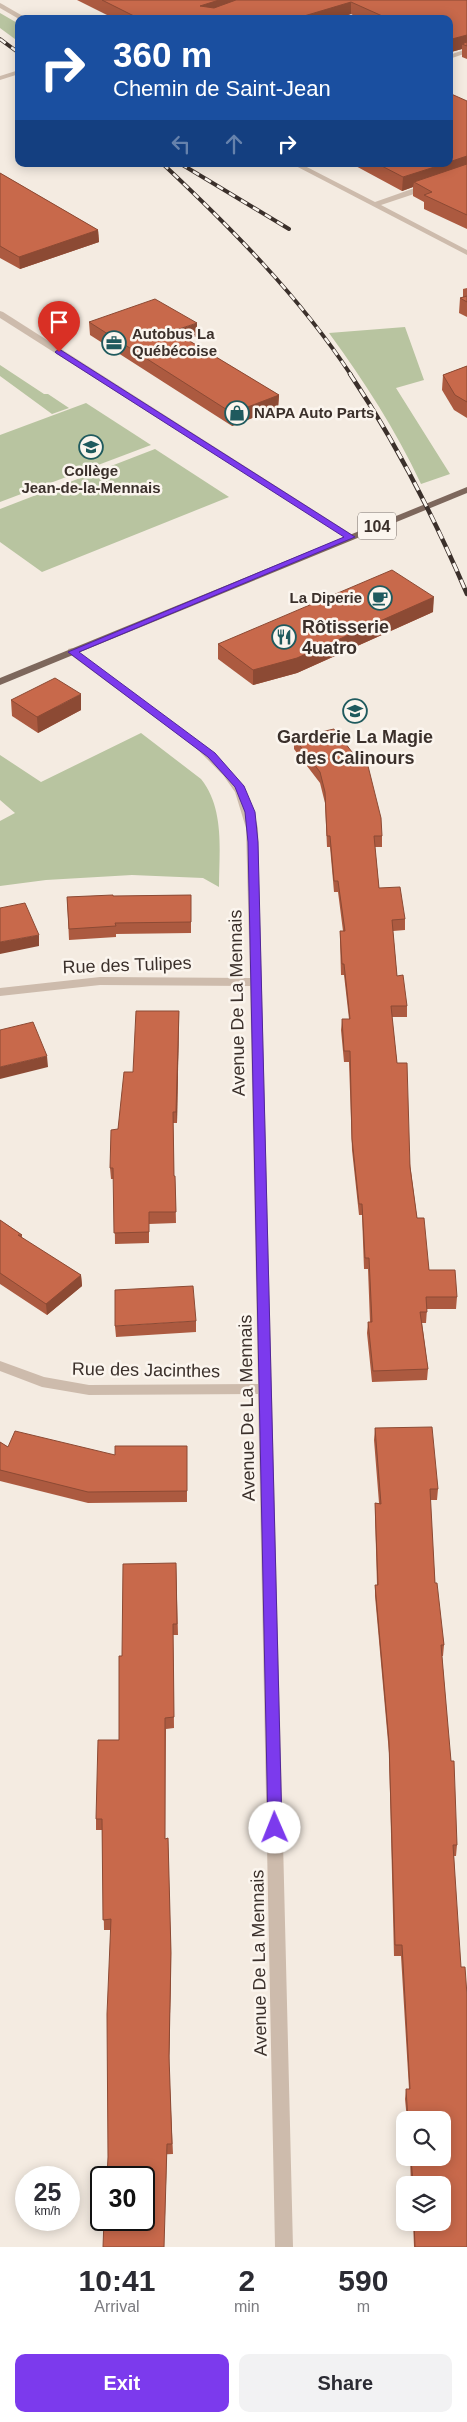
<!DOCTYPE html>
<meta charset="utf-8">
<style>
body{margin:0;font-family:Arial,sans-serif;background:#f2f2f3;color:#2b2b33;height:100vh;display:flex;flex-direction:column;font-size:19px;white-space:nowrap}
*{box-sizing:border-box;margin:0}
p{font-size:16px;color:#7c7c81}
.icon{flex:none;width:28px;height:28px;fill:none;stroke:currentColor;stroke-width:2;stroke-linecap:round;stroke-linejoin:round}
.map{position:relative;height:2247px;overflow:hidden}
.sheet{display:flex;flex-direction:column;background:#fff;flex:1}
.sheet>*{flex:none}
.top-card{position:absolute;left:15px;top:15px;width:438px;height:152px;border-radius:10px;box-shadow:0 2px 12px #0003;background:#1a4fa0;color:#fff;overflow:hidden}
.buttons{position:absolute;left:396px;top:2111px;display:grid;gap:10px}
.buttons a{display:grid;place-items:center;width:55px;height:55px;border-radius:10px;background:#fff;box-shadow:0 2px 12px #0003;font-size:25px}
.speed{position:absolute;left:15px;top:2166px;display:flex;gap:10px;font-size:25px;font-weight:700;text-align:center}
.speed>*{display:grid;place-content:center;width:65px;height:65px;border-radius:50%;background:#fff;box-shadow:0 2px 12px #0003;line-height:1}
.speed small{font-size:12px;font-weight:400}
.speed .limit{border:2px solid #111;border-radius:8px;background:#fff;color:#111}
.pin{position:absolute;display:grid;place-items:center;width:42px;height:42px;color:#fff;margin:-51px -21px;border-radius:50% 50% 50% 0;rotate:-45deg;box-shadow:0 0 5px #0007}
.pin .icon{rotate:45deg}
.me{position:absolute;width:55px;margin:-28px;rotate:359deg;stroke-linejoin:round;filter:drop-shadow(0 0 4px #0008)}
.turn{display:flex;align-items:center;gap:18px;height:105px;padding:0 15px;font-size:22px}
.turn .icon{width:65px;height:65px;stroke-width:2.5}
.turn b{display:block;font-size:35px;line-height:42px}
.lanes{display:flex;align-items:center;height:48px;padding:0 15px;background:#0003;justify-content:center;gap:25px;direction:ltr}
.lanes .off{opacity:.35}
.eta{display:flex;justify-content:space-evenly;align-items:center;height:85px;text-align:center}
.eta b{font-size:30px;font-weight:600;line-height:35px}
.primary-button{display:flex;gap:10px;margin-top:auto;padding:10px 15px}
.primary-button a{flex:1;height:58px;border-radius:10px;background:#7c3aed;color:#fff;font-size:20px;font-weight:600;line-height:58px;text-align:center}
.primary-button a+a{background:#f2f2f3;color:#2b2b33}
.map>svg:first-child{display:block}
.green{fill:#b8c4a0}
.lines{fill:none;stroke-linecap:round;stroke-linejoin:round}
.street{fill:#cdbbac;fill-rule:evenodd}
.primary{fill:#7d675c;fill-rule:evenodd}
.rail-far1-casing{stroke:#3b302b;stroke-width:4}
.rail-casing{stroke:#3b302b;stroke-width:4.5}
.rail-far1{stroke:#fbf5ee;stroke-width:2.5;stroke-dasharray:7;stroke-linecap:butt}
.rail{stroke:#fbf5ee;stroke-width:3;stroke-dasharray:9;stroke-linecap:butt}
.wall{fill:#ac5a40}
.shaded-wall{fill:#8c4a34}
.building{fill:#c8694b;stroke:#8c4a34}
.route{fill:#7c3aed;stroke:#51269a}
.labels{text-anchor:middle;stroke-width:5;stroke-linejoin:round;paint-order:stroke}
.far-poi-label{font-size:15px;font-weight:bold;fill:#3b302b;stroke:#fbf5ee;text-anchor:start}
.shield{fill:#fbf5ee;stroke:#756b66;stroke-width:1}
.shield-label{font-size:16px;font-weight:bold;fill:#3b302b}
.poi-label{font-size:18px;font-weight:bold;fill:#3b302b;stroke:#fbf5ee;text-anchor:start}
.street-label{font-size:18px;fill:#3b302b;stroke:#fbf5ee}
</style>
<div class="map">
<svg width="467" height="2247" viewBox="0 0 467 2247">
<rect width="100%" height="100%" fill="#f4ebe1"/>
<g class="green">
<polygon points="0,13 19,24 19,42 0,28"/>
<path d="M405,327l19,53 -28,8 54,86 -29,10c-25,-54 -57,-103 -92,-151z"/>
<polygon points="0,365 44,394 48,394 69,408 52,414 0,376"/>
<polygon points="86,403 151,445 0,502 0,435"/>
<polygon points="155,449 229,497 42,572 0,542 0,509"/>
<path d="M141,733l60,46c24,30 18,73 18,108l-16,-9 -71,-3 -86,5 -46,6v-65l15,-8 -15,-13v-45l41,27z"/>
</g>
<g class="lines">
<g class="street">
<polygon points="0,3 2,4 28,19 19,19 0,8"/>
<polygon points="467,49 467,53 449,59 449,55"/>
<polygon points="19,70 19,74 0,80 0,76"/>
<polygon points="292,164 301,164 375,202 426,184 432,184 432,188 381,205 467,250 467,255"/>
<polygon points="0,311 3,312 356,537 354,539 348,539 0,318"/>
<path d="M72,648l141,104c23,22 38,45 45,76l35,1419h-18l-17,-853 -169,1 -47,-8 -42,-16v-10l44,16 45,8 169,-1 -8,-398 -150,-1 -100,11v-8l100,-11 150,1 -4,-150 -11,-36 -12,-17 -28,-28 -127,-94v-4z"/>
</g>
<polygon class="primary" points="467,487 467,493 0,685 0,678"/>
<g class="rail-far1-casing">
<g id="rail-far1">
<polyline points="0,39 19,53"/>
<path d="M163,164c69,65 136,132 188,211"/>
<polyline points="181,164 289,229"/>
</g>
</g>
<g class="rail-casing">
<path id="rail" d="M350,374c47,70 84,143 117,220"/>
</g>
<use href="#rail-far1" class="rail-far1"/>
<use href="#rail" class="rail"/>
</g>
<g class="wall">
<polygon points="77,0 467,0 467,59 462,57 462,49 451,52 449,51 449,19 360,19 351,14 336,19 115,19"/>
<polygon points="467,101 467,229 424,209 424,202 413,196 413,187 402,191 352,164 449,164"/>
<polygon points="0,173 98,230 99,242 20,269 0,258"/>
<polygon points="467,288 467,317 459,313 460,298 463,297 463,289"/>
<polygon points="89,322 197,336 186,339 279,395 278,408 232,426 90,335"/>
<polygon points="467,366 467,418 454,410 442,390 443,375"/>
<polygon points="433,612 297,673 253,685 218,659 218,644"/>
<polygon points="11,700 81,710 38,733 12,716"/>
<polygon points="294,738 382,836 382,847 375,847 379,888 405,919 405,930 393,931 397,976 407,1006 407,1017 392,1017 397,1063 417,1218 429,1270 457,1297 456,1309 427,1309 426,1323 422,1323 428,1369 427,1380 372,1382 367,1333 368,1322 370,1322 368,1269 364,1269 362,1215 359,1215 352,1150 349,1062 344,1062 341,1030 342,1019 349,1019 344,975 341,975 340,942 340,931 343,931 338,892 334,892 330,847 327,847 325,803 320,783 294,749"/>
<polygon points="191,895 191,933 116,934 116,937 69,940 67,897"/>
<polygon points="179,1011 177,1123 173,1123 174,1176 175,1176 176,1223 149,1224 149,1243 115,1244 114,1179 111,1179 110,1168 118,1129 133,1072"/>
<polygon points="0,1220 22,1235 22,1238 81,1275 82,1286 47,1315 0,1284"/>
<polygon points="196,1321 196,1332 116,1337 115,1326"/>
<polygon points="375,1428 438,1489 437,1500 430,1500 435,1583 444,1645 443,1656 442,1656 457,1845 456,1856 454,1856 467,2247 414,2247 413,2222 442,2222 442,2185 411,2185 410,2158 442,2158 442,2120 407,2120 405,2099 406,2089 409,2089 401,1956 394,1956 389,1753 375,1596 375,1585 377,1585 375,1515 375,1503 379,1503 374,1440"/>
<polygon points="0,1442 8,1447 115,1455 187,1446 187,1502 88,1503 0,1481"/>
<polygon points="176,1563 178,1635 173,1635 174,1728 166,1729 165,1839 171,1963 169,2066 173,2154 108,2157 111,1930 104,1930 102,1830 96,1830 96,1819 119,1740 122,1656"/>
</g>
<g class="shaded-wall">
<polygon points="219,0 256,0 202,19 200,6"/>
<polygon points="351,2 351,14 336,19 294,19"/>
<polygon points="467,35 467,46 462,44 462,49 451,52 452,39"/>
<polygon points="467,156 467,170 414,182 413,187 402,191 403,177 444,164 449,164 449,162"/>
<polygon points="98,230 99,242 20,269 19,257"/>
<polygon points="197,323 197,336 173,344 173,331"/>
<polygon points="279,395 278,408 232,426 232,413"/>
<polygon points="434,597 433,612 297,673 253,685 253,670"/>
<polygon points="81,694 81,710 38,733 37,717"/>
<polygon points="39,935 39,946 0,954 0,942"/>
<polygon points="179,1011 179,1022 177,1123 176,1112"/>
<polygon points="47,1056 48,1067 0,1079 0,1067"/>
<polygon points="81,1275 82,1286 47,1315 46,1304"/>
<polygon points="168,1838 171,1963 169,2066"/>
<polygon points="167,2144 167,2155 164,2247"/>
</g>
<g class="building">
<polygon points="102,0 219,0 200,6 214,8 236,0 467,0 467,35 452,39 449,38 449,19 389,19 351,2 294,19 140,19"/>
<polygon points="467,42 467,46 462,44"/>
<polygon points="449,93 467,101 467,156 449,162"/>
<polygon points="378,164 444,164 403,177"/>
<polygon points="467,164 467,215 424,195 432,192 414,182"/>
<polygon points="0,173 98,230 19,257 0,246"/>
<polygon points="467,296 467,302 460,298"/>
<polygon points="155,299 197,323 173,331 279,395 232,413 89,322"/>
<polygon points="467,366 467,402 455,395 443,375"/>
<polygon points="392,570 434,597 297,658 253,670 218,644"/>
<polygon points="55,678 81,694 37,717 11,700"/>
<polygon points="334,729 363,766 368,766 381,818 382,836 374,836 379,888 400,887 405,919 392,920 397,976 403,975 407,1006 391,1006 397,1063 407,1063 410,1167 417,1218 424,1218 429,1270 455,1270 457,1297 426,1297 427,1312 420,1312 428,1369 373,1371 368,1322 372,1322 369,1258 365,1258 362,1204 359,1204 352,1139 350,1051 344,1051 342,1019 350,1019 344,964 342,964 340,931 345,931 338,881 334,881 330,836 327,836 325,792 320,772 294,738"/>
<polygon points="113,895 113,896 191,895 191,922 115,923 116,926 69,929 67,897"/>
<polygon points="25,903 39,935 0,942 0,908"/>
<polygon points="136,1011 179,1011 176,1112 173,1112 174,1176 175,1176 176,1212 149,1212 149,1232 114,1233 113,1168 110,1168 111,1130 118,1129 124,1072 133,1072"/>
<polygon points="33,1022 47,1056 0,1067 0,1030"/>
<polygon points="0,1220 22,1235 18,1235 81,1275 46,1304 0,1273"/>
<polygon points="193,1286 196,1321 115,1326 115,1290"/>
<polygon points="432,1427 438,1489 430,1489 435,1583 437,1583 444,1645 441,1645 451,1761 454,1761 457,1845 453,1845 461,1967 465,1967 467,1995 467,2247 415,2247 414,2222 442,2222 442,2185 413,2185 411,2158 442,2158 442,2120 408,2120 406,2089 410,2089 402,1945 395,1945 389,1742 375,1585 378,1585 375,1503 381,1504 375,1428"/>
<polygon points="15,1431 115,1455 115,1446 187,1446 187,1491 88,1492 0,1470 0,1442 8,1447"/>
<polygon points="176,1563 177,1624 173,1624 174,1717 165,1718 165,1839 168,1838 171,1953 169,2056 172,2144 167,2144 164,2247 103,2247 104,2220 144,2220 144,2178 107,2178 108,2157 107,2014 111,1919 103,1920 102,1819 96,1819 98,1740 119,1740 119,1656 122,1656 123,1564"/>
</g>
<polygon class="route" points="59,349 355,537 79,652 215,753 244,786 255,812 258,842 282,1828 280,1833 275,1835 270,1833 268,1828 248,842 245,812 235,787 208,757 68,652 344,537 56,353 55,352"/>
<defs>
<g id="office-ring" transform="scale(1.25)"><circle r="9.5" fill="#fbf5ee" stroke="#1f5a5e" stroke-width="1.5"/><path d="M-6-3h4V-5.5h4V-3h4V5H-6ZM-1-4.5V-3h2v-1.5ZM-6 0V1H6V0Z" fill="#1f5a5e"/></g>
<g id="shop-ring" transform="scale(1.25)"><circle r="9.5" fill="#fbf5ee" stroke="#1f5a5e" stroke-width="1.5"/><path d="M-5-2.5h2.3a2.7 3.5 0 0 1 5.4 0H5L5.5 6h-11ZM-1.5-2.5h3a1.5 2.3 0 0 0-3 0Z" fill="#1f5a5e"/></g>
<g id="school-ring" transform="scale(1.25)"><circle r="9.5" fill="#fbf5ee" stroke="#1f5a5e" stroke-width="1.5"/><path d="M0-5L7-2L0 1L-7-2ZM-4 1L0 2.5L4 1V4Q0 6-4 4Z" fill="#1f5a5e"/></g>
<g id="cafe-ring" transform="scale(1.25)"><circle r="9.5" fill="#fbf5ee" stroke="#1f5a5e" stroke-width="1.5"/><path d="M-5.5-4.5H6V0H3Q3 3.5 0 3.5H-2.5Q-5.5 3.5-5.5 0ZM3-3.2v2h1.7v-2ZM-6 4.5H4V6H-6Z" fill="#1f5a5e"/></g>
<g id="restaurant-ring" transform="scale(1.25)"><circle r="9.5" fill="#fbf5ee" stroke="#1f5a5e" stroke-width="1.5"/><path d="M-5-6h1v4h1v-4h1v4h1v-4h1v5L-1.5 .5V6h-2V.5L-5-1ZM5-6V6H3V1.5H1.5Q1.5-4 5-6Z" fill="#1f5a5e"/></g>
</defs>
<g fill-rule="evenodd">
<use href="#office-ring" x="114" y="343"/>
<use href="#shop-ring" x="237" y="413"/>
<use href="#school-ring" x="91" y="447"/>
<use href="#cafe-ring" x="380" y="598"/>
<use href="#restaurant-ring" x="284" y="637"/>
<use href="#school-ring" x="355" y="711"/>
</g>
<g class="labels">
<g class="far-poi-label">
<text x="132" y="339">Autobus La<tspan x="132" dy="17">Québécoise</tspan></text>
<text x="254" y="418">NAPA Auto Parts</text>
<text x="91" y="476" text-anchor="middle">Collège<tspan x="91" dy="17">Jean-de-la-Mennais</tspan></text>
<text x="362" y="603" text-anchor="end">La Diperie</text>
</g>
<rect class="shield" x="358" y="512.5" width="38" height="27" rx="4"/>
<g class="shield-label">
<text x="377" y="532">104</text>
</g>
<g class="poi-label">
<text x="302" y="633">Rôtisserie<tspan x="302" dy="21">4uatro</tspan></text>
<text x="355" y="743" text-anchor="middle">Garderie La Magie<tspan x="355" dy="21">des Calinours</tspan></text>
</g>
<g class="street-label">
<text transform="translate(127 965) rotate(-2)" y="6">Rue des Tulipes</text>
<text transform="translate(237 1003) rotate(-91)" y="6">Avenue De La Mennais</text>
<text transform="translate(146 1370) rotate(1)" y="6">Rue des Jacinthes</text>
<text transform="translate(247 1408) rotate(-91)" y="6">Avenue De La Mennais</text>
<text transform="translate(259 1963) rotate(-91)" y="6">Avenue De La Mennais</text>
</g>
</g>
</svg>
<div class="buttons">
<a><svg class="icon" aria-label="search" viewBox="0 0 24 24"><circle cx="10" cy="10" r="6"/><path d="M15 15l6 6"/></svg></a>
<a><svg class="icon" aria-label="layers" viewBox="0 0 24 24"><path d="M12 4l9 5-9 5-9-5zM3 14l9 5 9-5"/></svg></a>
</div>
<div class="speed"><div>25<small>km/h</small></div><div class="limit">30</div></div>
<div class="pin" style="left:59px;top:352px;background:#d93025"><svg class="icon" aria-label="arrive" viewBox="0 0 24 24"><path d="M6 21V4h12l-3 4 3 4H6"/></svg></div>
<svg class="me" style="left:275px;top:1828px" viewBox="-20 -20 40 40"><circle r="19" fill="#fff"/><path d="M0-13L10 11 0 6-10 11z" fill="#7c3aed"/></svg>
<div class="top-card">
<div class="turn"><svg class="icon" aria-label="right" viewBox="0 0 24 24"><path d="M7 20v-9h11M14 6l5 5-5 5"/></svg><div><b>360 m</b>Chemin de Saint-Jean</div></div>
<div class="lanes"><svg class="icon off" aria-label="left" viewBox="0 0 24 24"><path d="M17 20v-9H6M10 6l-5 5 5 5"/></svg><svg class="icon off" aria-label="ahead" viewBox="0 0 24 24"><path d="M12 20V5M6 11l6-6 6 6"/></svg><svg class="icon" aria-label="right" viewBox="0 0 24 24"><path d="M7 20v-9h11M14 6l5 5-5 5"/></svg></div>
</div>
</div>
<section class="sheet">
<div class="eta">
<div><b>10:41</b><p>Arrival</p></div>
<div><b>2</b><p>min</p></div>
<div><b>590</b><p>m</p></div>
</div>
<div class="primary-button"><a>Exit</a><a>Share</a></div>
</section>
